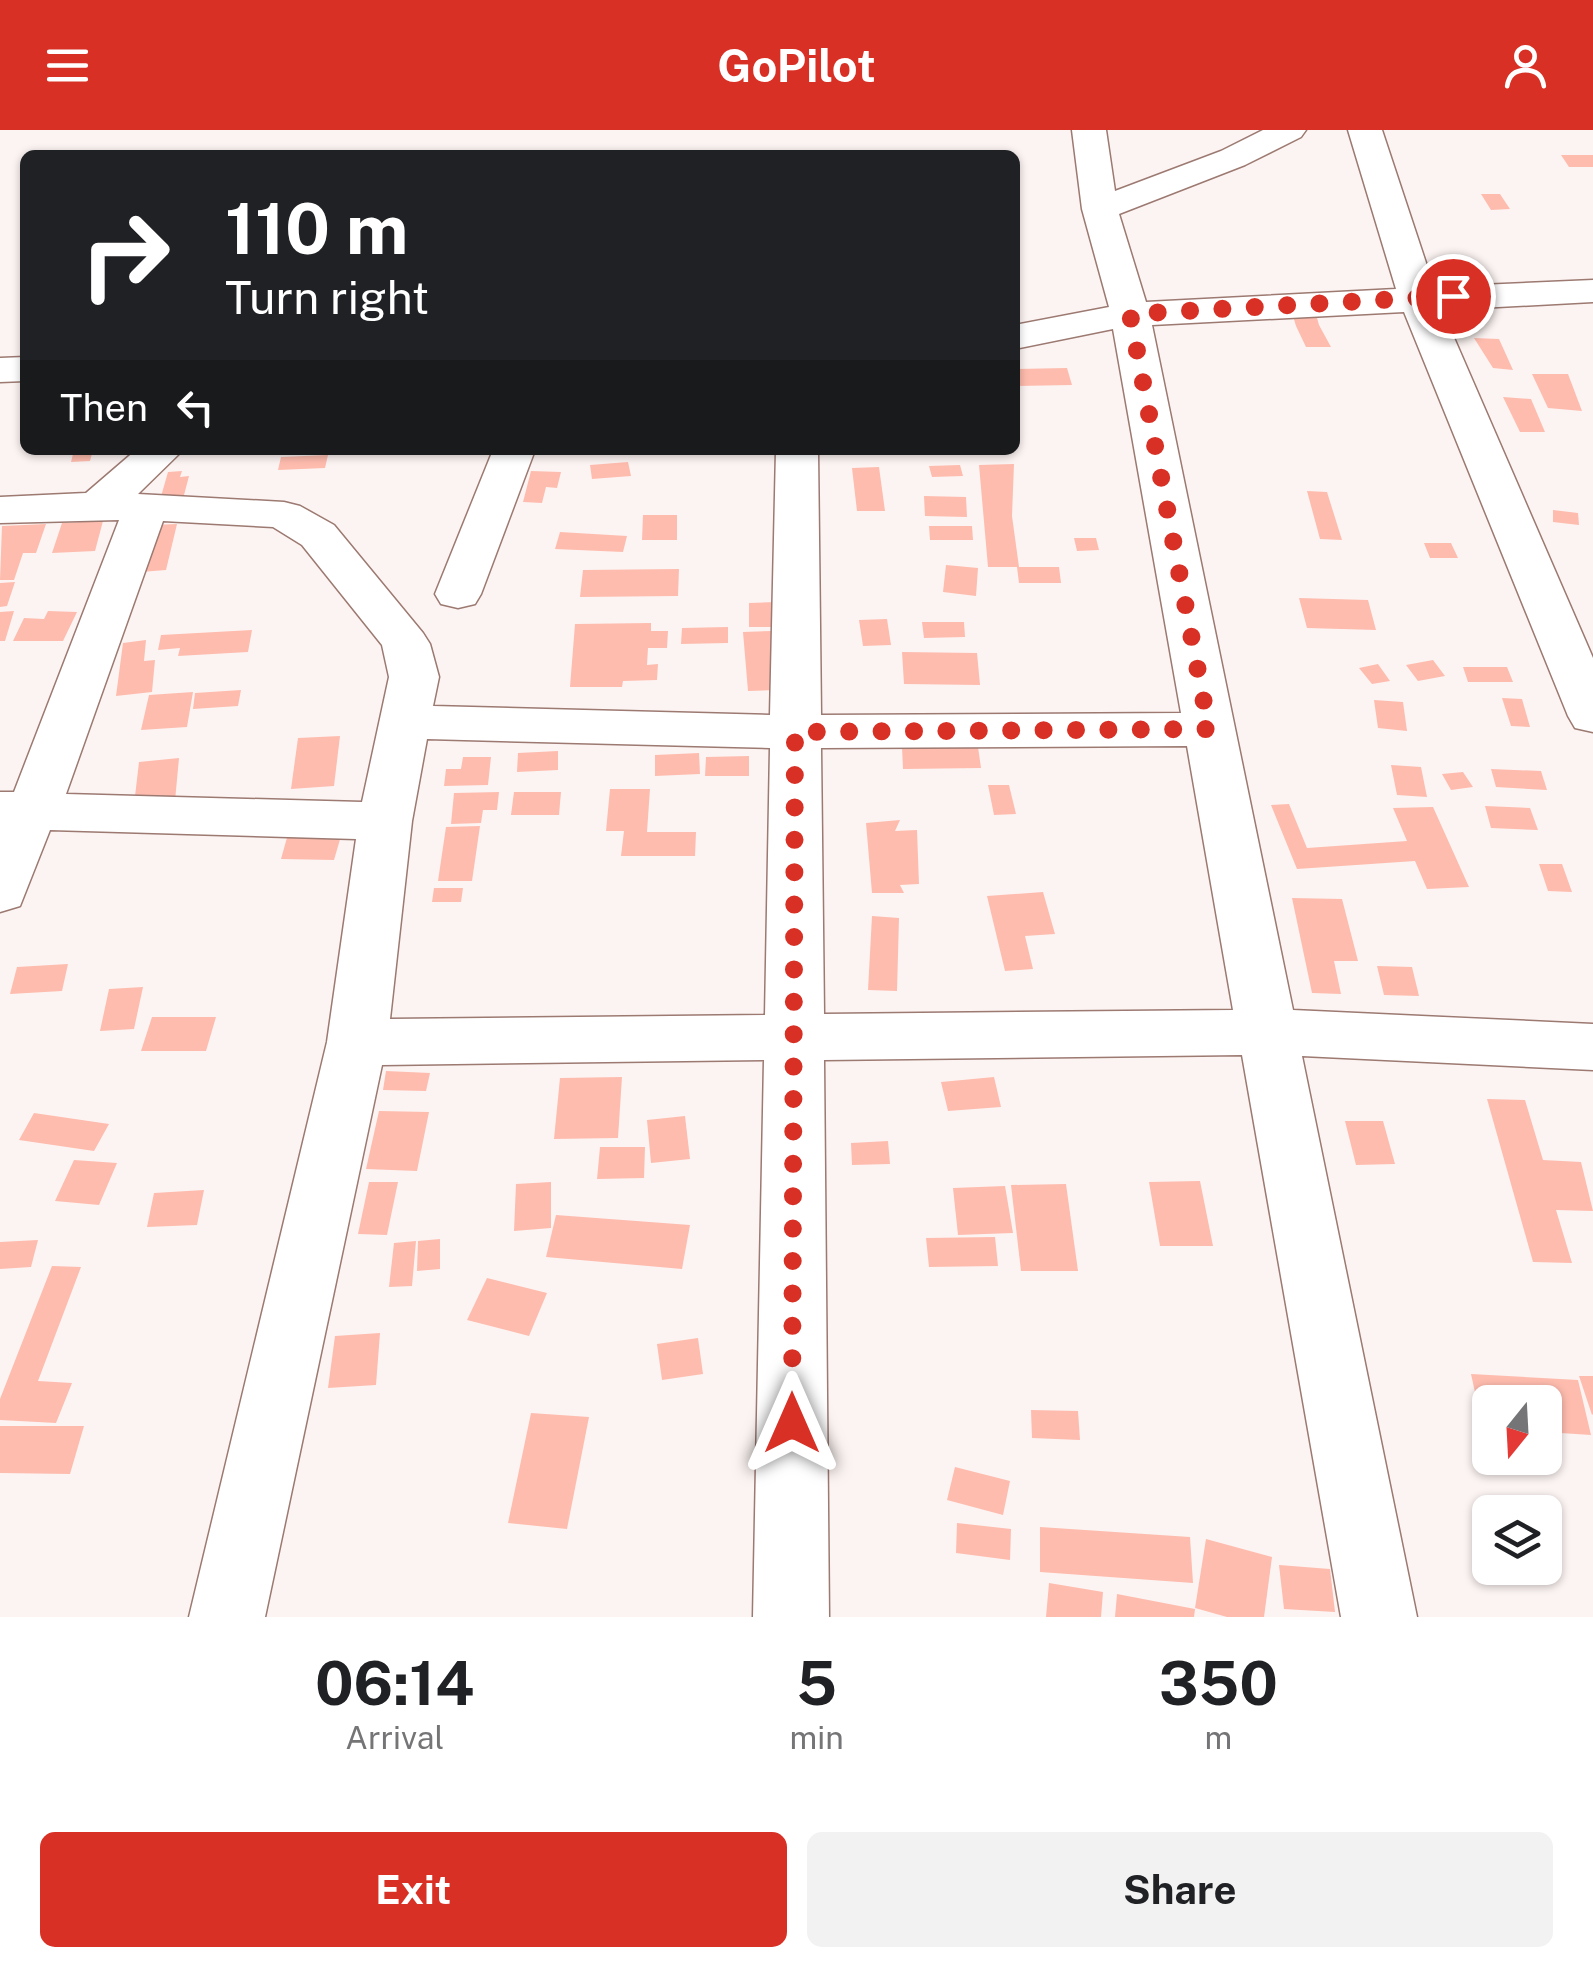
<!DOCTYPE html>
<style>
body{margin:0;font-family:"Public Sans",sans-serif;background:#f2f2f2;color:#202124;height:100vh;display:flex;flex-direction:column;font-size:38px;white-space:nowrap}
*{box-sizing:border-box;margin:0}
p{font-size:32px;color:#757577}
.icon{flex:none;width:55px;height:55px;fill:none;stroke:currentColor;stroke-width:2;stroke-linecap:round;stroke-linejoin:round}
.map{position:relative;height:1487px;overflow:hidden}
.sheet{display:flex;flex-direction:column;background:#fff;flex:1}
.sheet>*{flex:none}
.guide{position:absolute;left:20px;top:20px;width:1000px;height:305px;border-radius:15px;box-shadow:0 2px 8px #0004;background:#202124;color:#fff;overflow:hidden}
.needle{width:65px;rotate:198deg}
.controls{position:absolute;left:1472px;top:1255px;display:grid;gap:20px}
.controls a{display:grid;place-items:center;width:90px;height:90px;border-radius:15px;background:#fff;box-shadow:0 2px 8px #0004;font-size:50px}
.pin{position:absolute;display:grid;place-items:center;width:85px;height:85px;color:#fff;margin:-42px;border:5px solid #fff;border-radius:50%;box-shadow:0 2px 10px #0007}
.me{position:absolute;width:110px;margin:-55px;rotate:0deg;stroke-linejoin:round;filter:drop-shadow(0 0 8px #0008)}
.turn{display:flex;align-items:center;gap:35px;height:210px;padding:0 40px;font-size:45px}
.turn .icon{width:130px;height:130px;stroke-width:2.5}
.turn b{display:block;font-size:70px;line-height:85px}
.then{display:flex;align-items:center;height:95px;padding:0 40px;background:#0003;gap:20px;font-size:38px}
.eta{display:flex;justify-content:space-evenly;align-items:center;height:170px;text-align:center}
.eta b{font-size:60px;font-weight:700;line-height:70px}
.action{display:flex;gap:20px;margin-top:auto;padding:20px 40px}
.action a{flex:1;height:115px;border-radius:15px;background:#d93025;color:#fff;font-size:40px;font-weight:700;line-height:115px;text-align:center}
.action a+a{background:#f2f2f2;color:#202124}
header{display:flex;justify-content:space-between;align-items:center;height:130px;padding:0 40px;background:#d93025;color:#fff;font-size:45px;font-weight:700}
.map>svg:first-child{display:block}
.building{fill:#febcae}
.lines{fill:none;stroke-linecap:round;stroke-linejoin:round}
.street-casing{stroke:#9c7971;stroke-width:3}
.street{fill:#fff;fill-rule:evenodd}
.route{stroke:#d93025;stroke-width:18;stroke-dasharray:0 32.4}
</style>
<header><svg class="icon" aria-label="menu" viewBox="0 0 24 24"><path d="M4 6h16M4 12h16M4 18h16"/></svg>GoPilot<svg class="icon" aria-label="person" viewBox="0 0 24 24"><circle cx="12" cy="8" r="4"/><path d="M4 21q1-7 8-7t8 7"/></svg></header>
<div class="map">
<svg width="1593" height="1487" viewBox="0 0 1593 1487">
<rect width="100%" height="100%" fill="#fcf4f2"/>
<g class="building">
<polygon points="1561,25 1593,25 1593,37 1569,37"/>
<polygon points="1481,64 1500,64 1510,79 1491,80"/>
<polygon points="1314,177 1319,195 1331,217 1306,217 1296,196 1291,179"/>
<polygon points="1474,208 1499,209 1513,240 1493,238"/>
<polygon points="1067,238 1072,255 1017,256 1015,239"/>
<polygon points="1532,244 1568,244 1582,281 1548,278"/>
<polygon points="1503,267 1531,269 1545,302 1520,302"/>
<polygon points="74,320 93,320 90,331 71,332"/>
<polygon points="328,325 325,338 278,340 281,327"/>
<polygon points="628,332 631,346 592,349 590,335"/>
<polygon points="1014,334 1012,386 1019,437 988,437 979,335"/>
<polygon points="960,335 963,346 932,347 929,336"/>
<polygon points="879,337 885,381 857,381 852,338"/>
<polygon points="182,341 180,347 189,346 183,369 160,370 168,342"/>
<polygon points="531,341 561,342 557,358 546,357 542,373 523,372"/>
<polygon points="1307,361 1327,362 1342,410 1320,409"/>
<polygon points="924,366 966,367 967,387 925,386"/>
<polygon points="1553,380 1578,383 1579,395 1553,392"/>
<polygon points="643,385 677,385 677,410 642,410"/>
<polygon points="103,391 95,421 52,423 62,393"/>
<polygon points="46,394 36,423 23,423 14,450 0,450 2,396"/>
<polygon points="177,394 166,440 141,442 152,395"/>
<polygon points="929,396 972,396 973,410 930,410"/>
<polygon points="560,402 627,406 623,422 555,419"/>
<polygon points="1074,408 1096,408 1099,420 1077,421"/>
<polygon points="1424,413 1451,413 1458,428 1430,428"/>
<polygon points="946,435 978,438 976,466 943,462"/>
<polygon points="1017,437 1059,437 1061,453 1019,453"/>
<polygon points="679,439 678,466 580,467 583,440"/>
<polygon points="15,452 7,476 0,477 0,453"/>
<polygon points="1299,468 1368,470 1376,500 1307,498"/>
<polygon points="775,472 775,497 749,497 749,473"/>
<polygon points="14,481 5,511 0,511 0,482"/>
<polygon points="48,481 77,482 63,511 13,511 24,488 44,489"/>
<polygon points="887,489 891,515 863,516 859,490"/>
<polygon points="922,492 964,492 965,507 924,508"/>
<polygon points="651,493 651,501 668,501 667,518 648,518 647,535 658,534 657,550 623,551 622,557 570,557 575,494"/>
<polygon points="728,497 728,513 681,514 682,498"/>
<polygon points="252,500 248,522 178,526 180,518 158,520 161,505"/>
<polygon points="771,501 776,560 748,561 743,502"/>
<polygon points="146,510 144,531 155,530 152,562 116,566 123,513"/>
<polygon points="902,522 977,523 980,555 904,554"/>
<polygon points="1433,530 1445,546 1418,551 1406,535"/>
<polygon points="1378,534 1390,551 1372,554 1359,538"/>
<polygon points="1463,537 1507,537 1513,552 1468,552"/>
<polygon points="241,560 238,576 193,579 195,563"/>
<polygon points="193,562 187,597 141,600 149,565"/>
<polygon points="1502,568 1522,569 1530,597 1511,596"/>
<polygon points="1374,570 1403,572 1407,601 1378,598"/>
<polygon points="340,606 334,656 291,659 298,608"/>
<polygon points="902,617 978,617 981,638 903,639"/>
<polygon points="558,621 558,640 517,642 518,623"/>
<polygon points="699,623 700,644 655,646 655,625"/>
<polygon points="749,626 749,646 705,646 706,627"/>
<polygon points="463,627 491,627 488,655 444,656 446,639 461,639"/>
<polygon points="179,628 175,671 134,675 139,632"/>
<polygon points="1391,635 1421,637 1427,667 1397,665"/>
<polygon points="1491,639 1541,641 1547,660 1496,657"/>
<polygon points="1463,642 1473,657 1451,660 1442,644"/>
<polygon points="988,655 1009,655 1016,684 994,685"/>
<polygon points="610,659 650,659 647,702 696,702 695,726 621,726 624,701 606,701"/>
<polygon points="499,662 497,680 483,680 481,693 451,694 454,663"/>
<polygon points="514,662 561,662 559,685 511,685"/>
<polygon points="1289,674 1307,718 1407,711 1393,678 1433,677 1469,757 1427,759 1415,731 1297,739 1271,675"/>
<polygon points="1485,676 1530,678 1538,700 1491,698"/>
<polygon points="900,690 895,701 917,700 919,754 900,755 904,763 872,763 866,693"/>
<polygon points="480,696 472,751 438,751 446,697"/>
<polygon points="288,704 341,706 334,730 281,729"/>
<polygon points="1539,734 1562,734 1572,762 1548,761"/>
<polygon points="434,758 463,758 461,772 432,772"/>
<polygon points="1043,762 1055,804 1025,806 1033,839 1005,841 987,766"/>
<polygon points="1292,768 1342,769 1358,831 1334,831 1341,864 1312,863"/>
<polygon points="872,786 899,788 897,861 868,860"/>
<polygon points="68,834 62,861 10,864 17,837"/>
<polygon points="1377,836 1412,837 1419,866 1384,865"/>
<polygon points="143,857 134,899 100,901 109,859"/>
<polygon points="152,887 216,887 206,921 141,921"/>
<polygon points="386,941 430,943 426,961 383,960"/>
<polygon points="622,947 618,1008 554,1009 560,948"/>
<polygon points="994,947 1001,977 948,981 941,952"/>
<polygon points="1487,969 1525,970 1543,1030 1581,1032 1593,1081 1556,1080 1572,1133 1533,1132"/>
<polygon points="379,981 429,982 417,1041 366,1039"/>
<polygon points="34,983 109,994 94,1021 19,1010"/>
<polygon points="685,986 690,1029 651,1033 647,990"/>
<polygon points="1345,991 1383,991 1395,1034 1356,1035"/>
<polygon points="888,1011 890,1034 852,1035 851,1013"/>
<polygon points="600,1017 645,1017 644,1048 597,1049"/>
<polygon points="74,1030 117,1033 99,1075 55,1071"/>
<polygon points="1200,1051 1213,1116 1160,1116 1149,1052"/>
<polygon points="369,1052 398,1052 387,1105 358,1104"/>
<polygon points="551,1052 551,1098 514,1101 516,1054"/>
<polygon points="1066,1054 1078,1141 1021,1141 1011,1055"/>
<polygon points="1005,1056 1013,1103 958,1105 953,1058"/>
<polygon points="204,1060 197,1095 147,1097 154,1063"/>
<polygon points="556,1085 690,1095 682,1139 546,1127"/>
<polygon points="995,1107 998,1136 929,1137 926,1108"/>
<polygon points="440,1109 440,1139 417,1141 418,1111"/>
<polygon points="38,1110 31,1137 0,1139 0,1112"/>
<polygon points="416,1111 412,1156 389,1157 394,1113"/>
<polygon points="52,1136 81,1137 38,1251 72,1253 56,1293 0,1290 0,1269"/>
<polygon points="487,1148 547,1163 529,1206 467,1190"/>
<polygon points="380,1203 376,1255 328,1258 335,1206"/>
<polygon points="698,1208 703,1244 662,1250 657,1214"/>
<polygon points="1471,1244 1578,1250 1591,1305 1545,1302 1545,1272 1490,1272 1490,1299 1483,1299"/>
<polygon points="1579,1246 1593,1246 1593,1284 1592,1285"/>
<polygon points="1031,1280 1078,1281 1080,1310 1032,1308"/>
<polygon points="531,1283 589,1287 567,1399 508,1393"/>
<polygon points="0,1296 84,1296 70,1344 0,1343"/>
<polygon points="955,1337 1010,1351 1003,1385 947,1370"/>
<polygon points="957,1393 1011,1399 1010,1430 956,1423"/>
<polygon points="1040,1397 1190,1407 1193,1453 1040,1442"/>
<polygon points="1206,1409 1272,1427 1264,1487 1227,1487 1195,1478"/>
<polygon points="1279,1435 1330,1439 1335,1482 1284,1479"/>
<polygon points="1049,1453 1103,1462 1101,1487 1046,1487"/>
<polygon points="1117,1464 1195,1479 1194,1487 1115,1487"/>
</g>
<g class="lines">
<g class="street-casing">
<g id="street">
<path d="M1072,0h34l9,61 106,-40 42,-21h43l-5,7 -56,28 -126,49 27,88 250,-13 -48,-159h34l52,157 159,-7v22l-151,8 151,348v74l-18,-4 -7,-12 -164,-404 -252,13 141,685 300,14v46l-291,-14 115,561h-76l-99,-562 -418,5 5,557h-76l11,-557 -382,5 -117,552h-76l138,-575 29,-203 -306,-9 -30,76 -20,6v-120h14l105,-272 -119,3v-26l86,-4 50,-43h47l-45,44 146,8 16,4 34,19 89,108 7,11 9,33 -6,29 337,9 6,-265h42l3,265 360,-2 -68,-384 -98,20v-24l94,-18 -27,-98zM163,391l110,6 29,18 80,100 7,32 -27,125 -296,-8zM427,609l343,9 -5,267 -375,4 22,-198zM1187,616l46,264 -409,4 -3,-266z"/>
<polygon points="25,227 25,251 0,252 0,228"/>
<polygon points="493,320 535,320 481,464 475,474 458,478 441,474 435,464"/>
</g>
</g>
<use href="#street" class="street"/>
</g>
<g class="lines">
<polyline class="route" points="792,1293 795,602 1209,599 1130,184 1453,166"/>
</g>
</svg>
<div class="controls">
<a><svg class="needle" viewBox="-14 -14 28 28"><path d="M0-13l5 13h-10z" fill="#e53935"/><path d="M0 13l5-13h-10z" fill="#757577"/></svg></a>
<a><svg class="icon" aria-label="layers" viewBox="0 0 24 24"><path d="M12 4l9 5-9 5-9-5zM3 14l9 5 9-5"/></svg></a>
</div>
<div class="pin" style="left:1453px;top:166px;background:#d93025"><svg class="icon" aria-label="arrive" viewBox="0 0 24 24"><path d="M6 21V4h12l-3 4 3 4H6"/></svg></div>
<svg class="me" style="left:792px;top:1293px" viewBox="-20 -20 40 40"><path d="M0-17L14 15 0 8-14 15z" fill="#d93025" stroke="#fff" stroke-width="4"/></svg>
<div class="guide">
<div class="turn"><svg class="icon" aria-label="right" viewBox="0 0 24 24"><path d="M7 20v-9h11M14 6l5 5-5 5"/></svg><div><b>110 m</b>Turn right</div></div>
<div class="then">Then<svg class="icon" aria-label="left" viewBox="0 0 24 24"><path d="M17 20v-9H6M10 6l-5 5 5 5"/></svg></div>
</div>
</div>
<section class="sheet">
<div class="eta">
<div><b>06:14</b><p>Arrival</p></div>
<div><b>5</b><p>min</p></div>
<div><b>350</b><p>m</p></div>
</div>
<div class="action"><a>Exit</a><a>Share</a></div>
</section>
